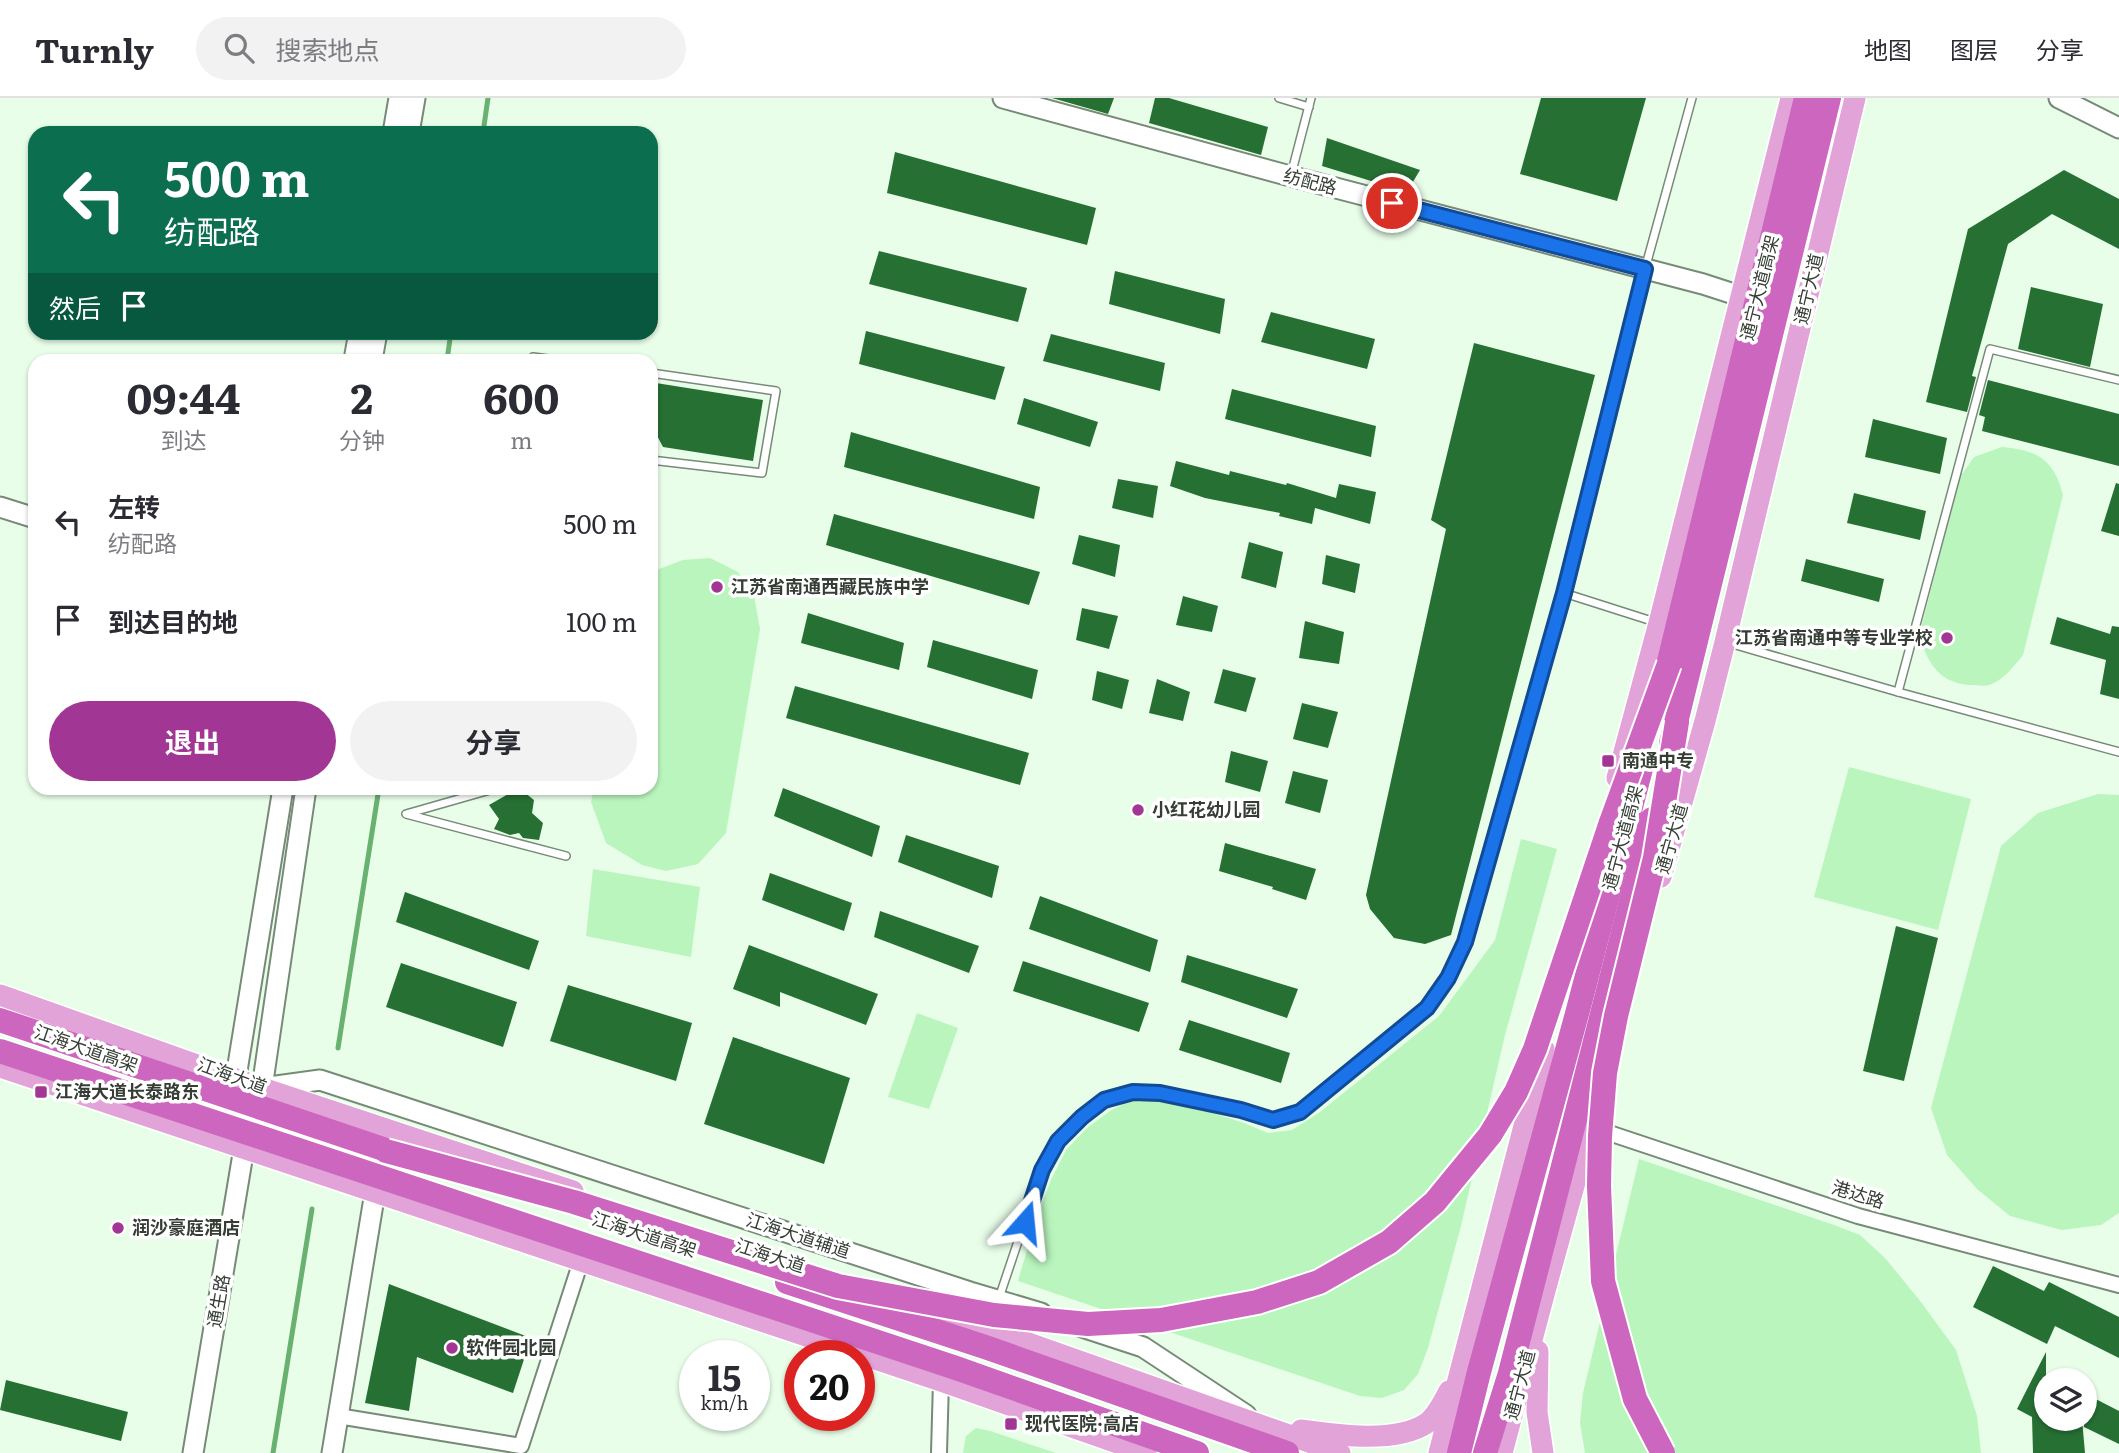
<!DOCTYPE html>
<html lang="zh">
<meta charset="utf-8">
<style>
body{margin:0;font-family:Literata,"Noto Sans SC",serif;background:#f2f2f3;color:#2b2b33;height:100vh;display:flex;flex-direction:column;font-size:26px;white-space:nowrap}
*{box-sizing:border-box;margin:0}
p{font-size:23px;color:#7c7c81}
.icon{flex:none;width:38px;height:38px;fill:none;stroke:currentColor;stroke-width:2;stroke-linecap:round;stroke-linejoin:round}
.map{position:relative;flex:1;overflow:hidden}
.drawer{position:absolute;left:28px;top:256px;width:630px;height:441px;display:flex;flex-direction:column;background:#fff;border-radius:21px;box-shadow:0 2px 5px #0004}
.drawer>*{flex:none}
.guide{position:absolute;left:28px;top:28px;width:630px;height:214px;border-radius:21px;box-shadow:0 2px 5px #0004;background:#0b6e4f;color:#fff;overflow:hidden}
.buttons{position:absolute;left:2034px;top:1270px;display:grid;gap:14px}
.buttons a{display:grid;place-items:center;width:63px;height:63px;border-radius:50%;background:#fff;box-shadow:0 2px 5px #0004;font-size:35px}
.speed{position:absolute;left:679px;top:1242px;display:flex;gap:14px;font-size:35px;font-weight:700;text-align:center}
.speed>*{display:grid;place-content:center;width:91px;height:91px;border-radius:50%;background:#fff;box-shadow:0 2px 5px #0004;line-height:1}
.speed small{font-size:18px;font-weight:400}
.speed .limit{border:10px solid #d22;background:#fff;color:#111}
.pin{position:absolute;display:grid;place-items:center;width:60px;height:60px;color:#fff;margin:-30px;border:4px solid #fff;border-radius:50%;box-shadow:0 2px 7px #0007}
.me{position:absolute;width:77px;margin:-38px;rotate:18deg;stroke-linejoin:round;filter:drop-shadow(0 0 5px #0008)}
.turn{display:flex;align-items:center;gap:24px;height:147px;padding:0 21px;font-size:32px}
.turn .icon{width:91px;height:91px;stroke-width:2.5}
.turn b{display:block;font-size:49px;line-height:60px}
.then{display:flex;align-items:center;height:66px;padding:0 21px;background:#0003;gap:14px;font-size:26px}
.eta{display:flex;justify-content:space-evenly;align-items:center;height:119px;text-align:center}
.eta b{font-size:42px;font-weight:700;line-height:49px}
.primary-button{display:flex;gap:14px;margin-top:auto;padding:14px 21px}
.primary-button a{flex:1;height:80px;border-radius:42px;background:#a23695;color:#fff;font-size:28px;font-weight:700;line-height:80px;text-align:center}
.primary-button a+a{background:#f2f2f3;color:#2b2b33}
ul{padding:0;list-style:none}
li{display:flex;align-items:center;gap:21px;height:98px;padding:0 21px}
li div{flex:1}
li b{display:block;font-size:26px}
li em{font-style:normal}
header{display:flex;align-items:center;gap:42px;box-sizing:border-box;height:98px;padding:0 35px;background:#fff;border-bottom:2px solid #e1e1e2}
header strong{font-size:33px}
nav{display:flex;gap:38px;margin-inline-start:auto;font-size:24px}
.search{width:490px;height:63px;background:#f2f2f3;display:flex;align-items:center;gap:18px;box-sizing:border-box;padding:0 24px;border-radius:38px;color:#7c7c81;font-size:26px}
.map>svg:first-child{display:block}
.green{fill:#b9f5bd}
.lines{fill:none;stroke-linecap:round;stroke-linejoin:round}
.stream{stroke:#69b171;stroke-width:5}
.building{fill:#267033}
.lane-casing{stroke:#778a78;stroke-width:10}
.street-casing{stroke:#778a78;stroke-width:18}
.secondary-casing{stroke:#778a78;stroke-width:23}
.primary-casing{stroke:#fff;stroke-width:24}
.highway-casing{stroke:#fff;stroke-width:28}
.lane{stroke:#fff;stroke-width:7}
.street{stroke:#fff;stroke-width:14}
.secondary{stroke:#fff;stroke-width:19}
.primary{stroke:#e1a3d8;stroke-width:21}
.highway{stroke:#cd66be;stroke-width:24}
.highway-bridge-casing{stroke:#fff;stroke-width:28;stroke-linecap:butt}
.highway-bridge{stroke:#cd66be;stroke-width:24}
.route-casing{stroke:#114b97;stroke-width:18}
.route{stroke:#1a73e8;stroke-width:12}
.poi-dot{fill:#a23695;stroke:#fff;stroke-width:2.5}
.labels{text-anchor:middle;stroke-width:7;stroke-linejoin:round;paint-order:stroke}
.street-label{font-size:18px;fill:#353d35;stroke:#fff}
.poi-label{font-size:18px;font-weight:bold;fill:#353d35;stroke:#fff;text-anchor:start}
</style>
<header>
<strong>Turnly</strong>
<div class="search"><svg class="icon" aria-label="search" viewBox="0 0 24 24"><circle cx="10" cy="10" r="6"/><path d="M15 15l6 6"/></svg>搜索地点</div>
<nav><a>地图</a><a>图层</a><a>分享</a></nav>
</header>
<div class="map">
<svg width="2119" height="1355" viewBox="0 0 2119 1355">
<rect width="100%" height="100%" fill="#e8fee9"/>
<g class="green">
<path d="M2002,349c36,3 52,13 61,48l-40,160c-9,11 -18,23 -31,29 -6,3 -15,1 -22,1 -31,-2 -42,-22 -51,-49l41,-159 14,-20z"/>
<polygon points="710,460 738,474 754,498 760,531 726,735 698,766 666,773 642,767 606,745 591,704 594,690 651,690 651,474 683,462"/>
<polygon points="1849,669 1971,701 1938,832 1814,799"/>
<polygon points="2098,696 2119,697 2119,1115 2101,1127 2062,1132 2010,1118 1977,1091 1947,1057 1931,1010 2001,748 2038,715"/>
<polygon points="1521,741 1557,751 1505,937 1461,1128 1428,1250 1418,1276 1404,1292 1382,1300 1360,1298 1018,1183 1037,1118 1051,1082 1066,1052 1087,1030 1110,1013 1129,1003 1154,1002 1197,1010 1244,1025 1268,1035 1292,1032 1320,1014 1439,918 1495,842"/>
<polygon points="593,771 700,789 691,859 586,838"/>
<polygon points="917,915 958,930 929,1011 888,999"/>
<polygon points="1639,1061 1834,1127 1860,1137 1885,1160 1921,1204 1956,1252 1977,1318 1981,1355 1585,1355 1580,1325 1583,1295"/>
<polygon points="976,1330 990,1333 1056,1355 963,1355 966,1338"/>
</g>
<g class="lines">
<g class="stream">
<polyline points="483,35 488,0"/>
<polyline points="447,262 451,234"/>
<polyline points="338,950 379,690"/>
<polyline points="273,1355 312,1111"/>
</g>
</g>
<g class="building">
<polygon points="1052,0 1114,0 1108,16"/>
<polygon points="1155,0 1169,0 1268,29 1261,57 1149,25"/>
<polygon points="1541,0 1646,0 1617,103 1520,76"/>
<polygon points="1327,40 1420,72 1407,94 1322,68"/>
<polygon points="895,54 1096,110 1087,147 887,95"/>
<polygon points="2064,72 2119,101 2119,151 2052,116 2008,146 1972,278 1976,279 1967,314 1926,304 1968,131"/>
<polygon points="879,153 1027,190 1018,224 869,186"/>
<polygon points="1115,173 1225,201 1220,236 1109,206"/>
<polygon points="2031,189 2103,206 2090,269 2018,251"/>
<polygon points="1271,214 1375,241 1367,271 1261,244"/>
<polygon points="866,233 1005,269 995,302 859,266"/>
<polygon points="1051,236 1165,265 1160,293 1043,263"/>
<polygon points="1474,245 1595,277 1451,837 1425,846 1394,840 1370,811 1366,797 1446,431 1431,422"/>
<polygon points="1988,282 2119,316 2119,368 1982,333 1985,319 1979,317"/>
<polygon points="656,285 763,302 753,363 663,349 653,330"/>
<polygon points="1232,291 1376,328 1371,359 1225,321"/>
<polygon points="1024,300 1098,324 1090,349 1017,326"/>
<polygon points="1873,321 1947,340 1940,376 1865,359"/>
<polygon points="851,334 1040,389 1034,421 844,369"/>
<polygon points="1176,363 1229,377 1230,373 1286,387 1287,385 1336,400 1339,386 1376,394 1370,426 1315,410 1312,426 1279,418 1280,415 1205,400 1170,388"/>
<polygon points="1118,381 1158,388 1153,420 1112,410"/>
<polygon points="2116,385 2119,386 2119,438 2101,433"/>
<polygon points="1854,395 1926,413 1920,442 1847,425"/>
<polygon points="834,416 1040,474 1029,507 826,447"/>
<polygon points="1079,437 1120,447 1115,479 1072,466"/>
<polygon points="1249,444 1283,454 1276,490 1241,480"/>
<polygon points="1326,457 1360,466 1355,495 1322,486"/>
<polygon points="1806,461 1884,481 1879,504 1801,483"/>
<polygon points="1183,498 1218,508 1212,534 1176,527"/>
<polygon points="1082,510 1118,518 1109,551 1076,542"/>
<polygon points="808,515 904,545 899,572 801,545"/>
<polygon points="2057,519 2110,536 2112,528 2119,529 2119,601 2100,596 2106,562 2050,546"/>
<polygon points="1305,523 1344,534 1339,566 1299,560"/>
<polygon points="933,542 1038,572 1032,601 927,569"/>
<polygon points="1223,571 1256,580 1246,614 1214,605"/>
<polygon points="1097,573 1129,582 1122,611 1092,602"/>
<polygon points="1157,581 1190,594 1183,623 1149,615"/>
<polygon points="795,588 1029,655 1020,687 786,620"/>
<polygon points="1302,605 1338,614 1328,650 1293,641"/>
<polygon points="1231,653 1268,663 1260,694 1225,684"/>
<polygon points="1293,673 1328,682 1320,715 1285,705"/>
<polygon points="519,690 534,702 532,715 543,725 539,742 523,740 519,735 510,737 494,731 499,721 489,707"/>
<polygon points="783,690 880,728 872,759 774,718"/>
<polygon points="906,737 999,768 992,800 898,764"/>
<polygon points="1225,745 1316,771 1306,802 1272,791 1273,789 1219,773"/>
<polygon points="770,775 852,805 844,833 762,802"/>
<polygon points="405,794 539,843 529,872 396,824"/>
<polygon points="1040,798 1158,842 1150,874 1029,831"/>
<polygon points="880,813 979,848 969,875 874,839"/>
<polygon points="1896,828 1938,840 1904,983 1863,973"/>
<polygon points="749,847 878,896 866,927 780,894 780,909 733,891"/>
<polygon points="1187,857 1298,891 1287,920 1181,884"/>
<polygon points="1023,863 1149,905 1139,934 1013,893"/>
<polygon points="401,865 517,904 503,949 386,909"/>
<polygon points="568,887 692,925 676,983 550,943"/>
<polygon points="1189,922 1290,955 1281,985 1179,952"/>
<polygon points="733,939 850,980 824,1066 704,1026"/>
<polygon points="1993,1168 2044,1193 2049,1184 2119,1219 2119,1260 2055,1228 2047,1246 1973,1209"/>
<polygon points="389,1186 531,1240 513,1295 417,1259 409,1313 365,1305"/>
<polygon points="2046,1254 2046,1321 2082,1321 2085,1355 2033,1355 2032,1319 2017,1311"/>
<polygon points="6,1282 128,1314 121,1343 0,1312"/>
<polygon points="2084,1295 2119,1313 2119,1346 2084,1329"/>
</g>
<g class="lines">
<g class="lane-casing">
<g id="lane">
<polyline points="1279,0 1309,9"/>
<polyline points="1291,77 1311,0"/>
<polyline points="533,259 556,262"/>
<polyline points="651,275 776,293 762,375 651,362"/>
<polyline points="1564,495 1655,524"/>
<polyline points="1729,545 1898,594 2119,654"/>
<polyline points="1898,594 1990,251 2119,282"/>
<polyline points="497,690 406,716 566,758"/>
<polyline points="999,1200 1042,1072 1058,1043 1082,1019 1104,1002 1133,994 1160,995 1241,1012 1273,1022 1300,1014 1427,910 1448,880 1465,844 1564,495 1645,171 1692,0"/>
</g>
</g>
<g class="street-casing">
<g id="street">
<polyline points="1594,1030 1858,1118 2119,1187"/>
<polyline points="338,1318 521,1348 581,1163"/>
<polyline points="939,1355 941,1283"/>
</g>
</g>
<g class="secondary-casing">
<g id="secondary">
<polyline points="1003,0 1290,78 1703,186 1740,198"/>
<polyline points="2059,0 2119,30"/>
<polyline points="393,35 399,0"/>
<polyline points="409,35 415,0"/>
<polyline points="354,262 359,234"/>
<polyline points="372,262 377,234"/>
<polyline points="0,409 35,420"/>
<polyline points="306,690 262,990 320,982 970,1194 1041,1215"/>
<polyline points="236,979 283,690"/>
<polyline points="1082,1229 1143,1249 1246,1317"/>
<polyline points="193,1355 244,1050"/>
<polyline points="332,1355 375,1094"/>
</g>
</g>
<g class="primary-casing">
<g id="primary">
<polyline points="1617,680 1659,525 1791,0"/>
<polyline points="1661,779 1705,623 1725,544 1855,0"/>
<polyline points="0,897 262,990 573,1093"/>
<polyline points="0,969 941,1283 1146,1355"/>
<polyline points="946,1216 1340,1355"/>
<polyline points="1538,1253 1537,1314 1543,1355"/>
<path d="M1301,1332c35,5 95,14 126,-7 9,-7 17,-22 22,-32"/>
<polyline points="1439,1355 1544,951"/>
<polyline points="1502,1355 1546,1189 1595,1012"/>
</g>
</g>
<g class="highway-casing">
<g id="highway">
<polyline points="1663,588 1806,0"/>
<polyline points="1671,645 1829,0"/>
<polyline points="0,922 407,1059"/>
<polyline points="0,953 956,1270 1197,1355"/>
<polyline points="787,1184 985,1249 1287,1355"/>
<polyline points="1459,1355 1479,1274 1578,912 1643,663"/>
<polyline points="1485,1355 1510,1275 1652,721"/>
</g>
</g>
<use href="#lane" class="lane"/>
<use href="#street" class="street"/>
<use href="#secondary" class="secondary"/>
<use href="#primary" class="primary"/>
<use href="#highway" class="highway"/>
<g class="highway-bridge-casing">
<g id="highway-bridge">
<polyline points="386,1053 574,1104 838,1188 994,1217 1088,1226 1161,1222 1257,1204 1319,1184 1389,1144 1435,1104 1490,1037 1516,994 1535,951 1610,727 1669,566"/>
<polyline points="1663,1355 1635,1301 1603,1183 1599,1088 1600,1038 1605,975 1616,918 1655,760 1677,624"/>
</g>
</g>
<use href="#highway-bridge" class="highway-bridge"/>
</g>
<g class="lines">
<g class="route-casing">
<polyline id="route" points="1025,1124 1042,1072 1058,1043 1082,1019 1104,1002 1133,994 1160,995 1241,1012 1273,1022 1300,1014 1427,910 1448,880 1465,844 1564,495 1645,171 1392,105"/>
</g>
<use href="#route" class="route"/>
</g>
<g class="poi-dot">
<circle cx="717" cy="489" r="7"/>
<circle cx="1947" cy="540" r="7"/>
<rect x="1601" y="656" width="14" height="14" rx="3.5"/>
<circle cx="1138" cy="712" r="7"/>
<rect x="34" y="987" width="14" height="14" rx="3.5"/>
<circle cx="118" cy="1130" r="7"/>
<circle cx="452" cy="1250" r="7"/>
<rect x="1004" y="1319" width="14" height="14" rx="3.5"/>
</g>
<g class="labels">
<g class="street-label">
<text transform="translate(1310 84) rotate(15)" y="6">纺配路</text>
<text transform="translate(1760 190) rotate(-76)" y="6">通宁大道高架</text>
<text transform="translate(1809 191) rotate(-77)" y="6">通宁大道</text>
<text transform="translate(1623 740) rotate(-75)" y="6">通宁大道高架</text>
<text transform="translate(1672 741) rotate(-74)" y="6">通宁大道</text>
<text transform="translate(86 951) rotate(19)" y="6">江海大道高架</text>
<text transform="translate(232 978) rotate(20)" y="6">江海大道</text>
<text transform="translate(1858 1097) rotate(17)" y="6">港达路</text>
<text transform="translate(644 1137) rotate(18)" y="6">江海大道高架</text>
<text transform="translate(798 1138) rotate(18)" y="6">江海大道辅道</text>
<text transform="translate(770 1158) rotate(18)" y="6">江海大道</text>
<text transform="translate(219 1203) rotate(-80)" y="6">通生路</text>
<text transform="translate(1520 1287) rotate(-75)" y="6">通宁大道</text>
</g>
<g class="poi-label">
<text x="731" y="495">江苏省南通西藏民族中学</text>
<text x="1933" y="546" text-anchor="end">江苏省南通中等专业学校</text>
<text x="1622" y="669">南通中专</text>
<text x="1152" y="718">小红花幼儿园</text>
<text x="55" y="1000">江海大道长泰路东</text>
<text x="132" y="1136">润沙豪庭酒店</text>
<text x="466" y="1256">软件园北园</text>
<text x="1025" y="1332">现代医院·高店</text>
</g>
</g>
</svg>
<div class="buttons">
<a><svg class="icon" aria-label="layers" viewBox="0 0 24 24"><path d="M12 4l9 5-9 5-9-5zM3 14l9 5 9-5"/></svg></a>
</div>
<div class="speed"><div>15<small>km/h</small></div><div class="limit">20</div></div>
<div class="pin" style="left:1392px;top:105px;background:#d93025"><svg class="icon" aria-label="arrive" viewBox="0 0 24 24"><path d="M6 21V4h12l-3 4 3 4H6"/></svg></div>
<svg class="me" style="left:1025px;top:1124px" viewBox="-20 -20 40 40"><path d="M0-17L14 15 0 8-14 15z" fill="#1a73e8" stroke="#fff" stroke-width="4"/></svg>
<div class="guide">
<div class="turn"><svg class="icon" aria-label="left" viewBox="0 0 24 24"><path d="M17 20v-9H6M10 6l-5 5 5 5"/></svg><div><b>500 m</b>纺配路</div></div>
<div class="then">然后<svg class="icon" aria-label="arrive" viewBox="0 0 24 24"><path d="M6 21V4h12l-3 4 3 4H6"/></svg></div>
</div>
<section class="drawer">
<div class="eta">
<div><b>09:44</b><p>到达</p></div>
<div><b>2</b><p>分钟</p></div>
<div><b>600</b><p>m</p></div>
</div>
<ul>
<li><svg class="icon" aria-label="left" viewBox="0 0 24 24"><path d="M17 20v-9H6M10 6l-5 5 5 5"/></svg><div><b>左转</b><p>纺配路</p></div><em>500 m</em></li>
<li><svg class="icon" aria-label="arrive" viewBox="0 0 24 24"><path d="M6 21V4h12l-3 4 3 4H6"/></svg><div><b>到达目的地</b></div><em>100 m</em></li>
</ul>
<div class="primary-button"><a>退出</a><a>分享</a></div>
</section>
</div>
